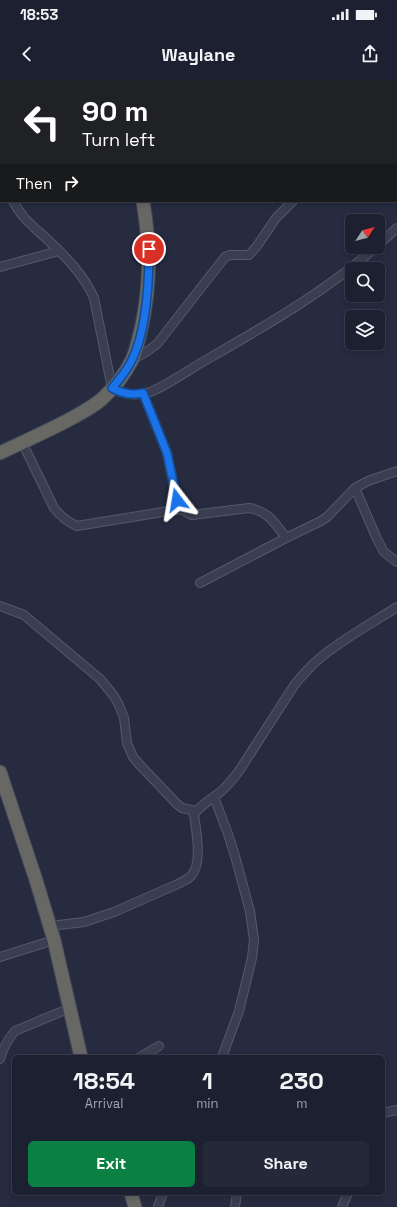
<!DOCTYPE html>
<style>
body{margin:0;font-family:"Space Grotesk",sans-serif;background:#252838;color:#f1f3f6;height:100vh;display:flex;flex-direction:column;font-size:15px;white-space:nowrap}
*{box-sizing:border-box;margin:0}
p{font-size:13px;color:#a0a3ab}
.icon{flex:none;width:22px;height:22px;fill:none;stroke:currentColor;stroke-width:2;stroke-linecap:round;stroke-linejoin:round}
.map{position:relative;flex:1;overflow:hidden}
.sheet{position:absolute;left:12px;top:975px;width:373px;height:140px;display:flex;flex-direction:column;background:#1c2030;border-radius:6px;box-shadow:0 2px 6px #0003,0 0 0 1px #3a3e4c}
.sheet>*{flex:none}
.hud{position:absolute;left:0px;top:0px;width:397px;height:122px;box-shadow:0 2px 6px #0003,0 0 0 1px #3a3e4c;background:#202124;color:#fff;overflow:hidden}
.needle{width:26px;rotate:54deg}
.buttons{position:absolute;left:345px;top:134px;display:grid;gap:8px}
.buttons a{display:grid;place-items:center;width:40px;height:40px;border-radius:6px;background:#1c2030;box-shadow:0 2px 6px #0003,0 0 0 1px #3a3e4c;font-size:20px}
.pin{position:absolute;display:grid;place-items:center;width:34px;height:34px;color:#fff;margin:-17px;border:2px solid #fff;border-radius:50%;box-shadow:0 1px 4px #0007}
.me{position:absolute;width:44px;margin:-22px;rotate:346deg;stroke-linejoin:round;filter:drop-shadow(0 0 3px #0008)}
.turn{display:flex;align-items:center;gap:14px;height:84px;padding:0 16px;font-size:18px}
.turn .icon{width:52px;height:52px;stroke-width:2.5}
.turn b{display:block;font-size:28px;line-height:34px}
.then{display:flex;align-items:center;height:38px;padding:0 16px;background:#0003;gap:8px;font-size:15px}
.eta{display:flex;justify-content:space-evenly;align-items:center;height:68px;text-align:center}
.eta b{font-size:24px;font-weight:700;line-height:28px}
.action{display:flex;gap:8px;margin-top:auto;padding:8px 16px}
.action a{flex:1;height:46px;border-radius:6px;background:#0b8043;color:#fff;font-size:16px;font-weight:700;line-height:46px;text-align:center}
.action a+a{background:#252838;color:#f1f3f6}
.status{display:flex;justify-content:space-between;align-items:center;height:28px;padding:0 20px;background:#1c2030;direction:ltr}
.status svg{height:11px;fill:currentColor}
header{display:flex;justify-content:space-between;align-items:center;height:52px;padding:0 16px;background:#1c2030;font-size:18px;font-weight:700}
.map>svg:first-child{display:block}
.lines{fill:none;stroke-linecap:round;stroke-linejoin:round}
.minor-casing{stroke:#55596b;stroke-width:10}
.trunk-casing{stroke:#424658;stroke-width:15}
.minor{stroke:#3a3e50;stroke-width:8}
.trunk{stroke:#676764;stroke-width:13}
.route-casing{stroke:#114b97;stroke-width:10}
.route{stroke:#1a73e8;stroke-width:7}
</style>
<div class="status"><b>18:53</b><svg viewBox="0 0 49 12"><path d="M0 12V9h3v3zM5 12V6h3v6zM10 12V3h3v9zM15 12V0h3v12zM26 1h20v11H26zM47 4h2v5h-2z"/></svg></div>
<header><svg class="icon" aria-label="back" viewBox="0 0 24 24"><path d="M15 5l-7 7 7 7"/></svg>Waylane<svg class="icon" aria-label="share" viewBox="0 0 24 24"><path d="M12 15V3M7 8l5-5 5 5M5 13v7h14v-7"/></svg></header>
<div class="map">
<svg width="397" height="1127" viewBox="0 0 397 1127">
<rect width="100%" height="100%" fill="#262b40"/>
<g class="lines">
<g class="minor-casing">
<g id="minor">
<polyline points="346,0 346,1"/>
<polyline points="373,1 373,0"/>
<polyline points="396,14 397,12"/>
<polyline points="0,101 1,102"/>
<polyline points="396,112 397,112"/>
<path d="M13,121c11,20 19,24 35,39 18,17 36,35 46,58l18,90c12,7 25,8 38,4 16,-6 40,-23 56,-32 59,-34 119,-68 170,-113"/>
<polyline points="378,165 397,148"/>
<polyline points="0,187 59,171"/>
<polyline points="132,280 146,272 157,264 225,177 230,175 249,175 257,166 276,138 293,121"/>
<path d="M143,313l24,60 7,34 7,22 11,6 57,-7c19,3 26,15 37,30"/>
<path d="M22,362l32,66c7,9 13,14 23,18l104,-17"/>
<polyline points="355,408 377,459 384,472 397,482"/>
<polyline points="200,503 286,458 321,441 327,437 355,408 368,401 397,391"/>
<polyline points="0,526 24,535 100,599 114,616 119,625 124,638 127,663 133,677 139,684 177,724 182,728 196,731"/>
<polyline points="214,717 228,754 235,776 250,831 254,860 252,878 239,931 222,977"/>
<path d="M50,846l34,-4 30,-10 66,-29c3,-2 8,-4 11,-7 12,-13 5,-45 3,-62 7,-9 16,-14 25,-21 8,-6 14,-14 20,-22l56,-87c8,-9 15,-18 24,-25 23,-20 52,-35 78,-52"/>
<polyline points="0,877 54,860"/>
<polyline points="140,977 159,966"/>
<path d="M0,979c3,-11 7,-19 15,-28l55,-23"/>
<polyline points="383,1033 397,1030"/>
<polyline points="158,1127 163,1113"/>
<polyline points="235,1127 237,1113"/>
<polyline points="342,1127 348,1113"/>
</g>
</g>
<g class="trunk-casing">
<g id="trunk">
<polyline points="128,0 128,1"/>
<path d="M0,373c25,-12 50,-23 74,-36 9,-5 20,-11 28,-18 12,-11 23,-25 30,-39 5,-11 7,-23 10,-35 9,-44 8,-80 1,-124"/>
<polyline points="0,692 36,800 54,860 81,977"/>
<polyline points="131,1113 135,1127"/>
</g>
</g>
<use href="#minor" class="minor"/>
<use href="#trunk" class="trunk"/>
</g>
<g class="lines">
<g class="route-casing">
<path id="route" d="M149,169c0,34 -2,80 -17,111 -5,10 -12,19 -20,28 11,6 19,7 31,5l24,60 10,47"/>
</g>
<use href="#route" class="route"/>
</g>
</svg>
<div class="buttons">
<a><svg class="needle" viewBox="-14 -14 28 28"><path d="M0-13l5 13h-10z" fill="#e53935"/><path d="M0 13l5-13h-10z" fill="#a0a3ab"/></svg></a>
<a><svg class="icon" aria-label="search" viewBox="0 0 24 24"><circle cx="10" cy="10" r="6"/><path d="M15 15l6 6"/></svg></a>
<a><svg class="icon" aria-label="layers" viewBox="0 0 24 24"><path d="M12 4l9 5-9 5-9-5zM3 14l9 5 9-5"/></svg></a>
</div>
<div class="pin" style="left:149px;top:169px;background:#d93025"><svg class="icon" aria-label="arrive" viewBox="0 0 24 24"><path d="M6 21V4h12l-3 4 3 4H6"/></svg></div>
<svg class="me" style="left:177px;top:420px" viewBox="-20 -20 40 40"><path d="M0-17L14 15 0 8-14 15z" fill="#1a73e8" stroke="#fff" stroke-width="4"/></svg>
<div class="hud">
<div class="turn"><svg class="icon" aria-label="left" viewBox="0 0 24 24"><path d="M17 20v-9H6M10 6l-5 5 5 5"/></svg><div><b>90 m</b>Turn left</div></div>
<div class="then">Then<svg class="icon" aria-label="right" viewBox="0 0 24 24"><path d="M7 20v-9h11M14 6l5 5-5 5"/></svg></div>
</div>
<section class="sheet">
<div class="eta">
<div><b>18:54</b><p>Arrival</p></div>
<div><b>1</b><p>min</p></div>
<div><b>230</b><p>m</p></div>
</div>
<div class="action"><a>Exit</a><a>Share</a></div>
</section>
</div>
